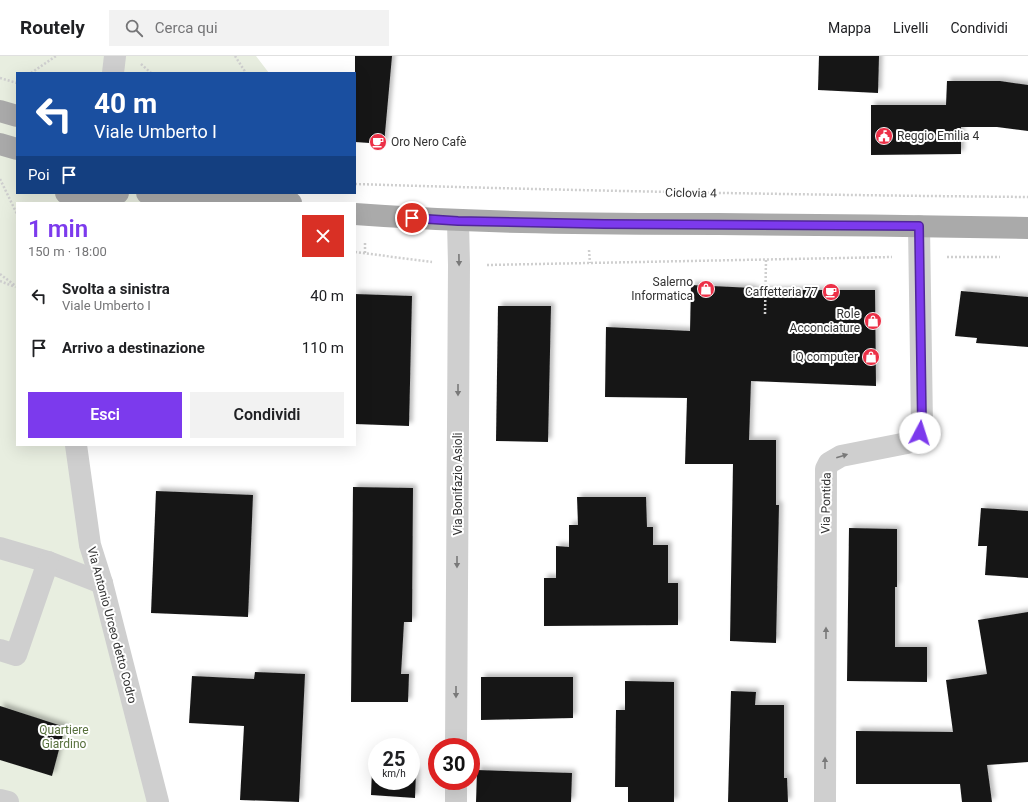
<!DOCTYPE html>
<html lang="it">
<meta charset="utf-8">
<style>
body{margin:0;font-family:Roboto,sans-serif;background:#f2f2f2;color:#202124;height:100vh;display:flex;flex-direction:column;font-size:15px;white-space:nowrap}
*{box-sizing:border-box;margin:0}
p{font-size:13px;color:#757577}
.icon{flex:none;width:22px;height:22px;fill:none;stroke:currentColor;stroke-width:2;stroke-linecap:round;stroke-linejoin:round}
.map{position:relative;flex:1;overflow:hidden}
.drawer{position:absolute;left:16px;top:146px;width:340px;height:244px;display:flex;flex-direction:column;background:#fff;border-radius:0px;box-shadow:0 4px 16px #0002}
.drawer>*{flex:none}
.top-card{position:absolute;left:16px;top:16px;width:340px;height:122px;border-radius:0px;box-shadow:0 4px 16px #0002;background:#1a4fa0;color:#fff;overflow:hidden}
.speed{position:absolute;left:368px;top:682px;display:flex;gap:8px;font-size:20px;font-weight:700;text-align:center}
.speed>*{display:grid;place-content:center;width:52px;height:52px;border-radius:50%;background:#fff;box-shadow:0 4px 16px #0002;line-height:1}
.speed small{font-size:10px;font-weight:400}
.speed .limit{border:6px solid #d22;background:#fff;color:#111}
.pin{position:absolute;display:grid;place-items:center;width:34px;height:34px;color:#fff;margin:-17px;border:2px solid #fff;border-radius:50%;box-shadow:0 1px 4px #0007}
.me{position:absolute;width:44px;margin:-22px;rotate:5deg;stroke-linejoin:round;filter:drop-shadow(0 0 3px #0008)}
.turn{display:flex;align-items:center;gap:14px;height:84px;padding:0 12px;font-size:18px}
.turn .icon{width:52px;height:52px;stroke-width:2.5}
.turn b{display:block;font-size:28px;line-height:34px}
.then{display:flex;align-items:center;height:38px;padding:0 12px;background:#0003;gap:8px;font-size:15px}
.round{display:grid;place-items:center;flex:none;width:42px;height:42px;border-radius:0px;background:#f2f2f2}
.overview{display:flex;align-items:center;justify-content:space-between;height:68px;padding:0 12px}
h1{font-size:24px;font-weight:600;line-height:30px;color:#7c3aed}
.button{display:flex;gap:8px;margin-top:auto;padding:8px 12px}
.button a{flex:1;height:46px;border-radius:0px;background:#7c3aed;color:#fff;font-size:16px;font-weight:600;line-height:46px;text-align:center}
.button a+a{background:#f2f2f2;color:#202124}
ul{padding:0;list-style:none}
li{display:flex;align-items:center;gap:12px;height:52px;padding:0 12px}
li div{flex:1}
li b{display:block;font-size:15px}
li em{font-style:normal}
header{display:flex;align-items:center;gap:24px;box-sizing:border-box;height:56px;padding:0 20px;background:#fff;border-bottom:1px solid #e0e0e0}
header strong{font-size:19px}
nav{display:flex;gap:22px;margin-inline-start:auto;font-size:14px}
.search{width:280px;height:36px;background:#f2f2f2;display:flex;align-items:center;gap:10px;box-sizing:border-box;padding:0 14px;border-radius:0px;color:#757577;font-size:15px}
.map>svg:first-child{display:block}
.green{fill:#e8eee0}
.building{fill:#191919;filter:url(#shadow)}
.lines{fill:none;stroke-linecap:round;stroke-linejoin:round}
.path{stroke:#cfcfcf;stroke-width:2.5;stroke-dasharray:2 2;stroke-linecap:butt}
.minor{stroke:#cfcfcf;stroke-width:22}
.major{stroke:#aaa;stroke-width:22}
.oneway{fill:#797979}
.route-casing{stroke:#51269a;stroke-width:10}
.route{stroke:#7c3aed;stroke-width:7}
.labels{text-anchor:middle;stroke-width:4;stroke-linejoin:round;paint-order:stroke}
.poi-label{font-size:12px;fill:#323232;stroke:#fff;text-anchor:end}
.street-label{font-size:12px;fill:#323232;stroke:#fff}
.park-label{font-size:12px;fill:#57703c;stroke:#fff}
</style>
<header>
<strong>Routely</strong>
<div class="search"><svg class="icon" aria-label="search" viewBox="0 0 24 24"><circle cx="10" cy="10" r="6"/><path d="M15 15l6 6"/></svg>Cerca qui</div>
<nav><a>Mappa</a><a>Livelli</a><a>Condividi</a></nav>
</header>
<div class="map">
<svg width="1028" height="746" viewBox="0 0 1028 746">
<defs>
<filter id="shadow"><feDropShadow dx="3.5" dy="-3.5" stdDeviation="2" flood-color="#0004"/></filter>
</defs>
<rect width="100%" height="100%" fill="#fff"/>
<polygon class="green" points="0,0 256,0 269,17 17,17 17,137 298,137 299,147 17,147 17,389 69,389 149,746 0,746"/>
<g class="building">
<polygon points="355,0 392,0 384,88 355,86"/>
<polygon points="819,0 879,0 878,37 818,34"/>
<polygon points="947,25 1000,25 1028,29 1028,75 997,71 961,71 961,98 871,99 871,49 946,49"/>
<polygon points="691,229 753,232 753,234 875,234 876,330 751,325 749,384 776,384 776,449 779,449 776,587 730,585 733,408 685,408 687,342 605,341 606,271 690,275"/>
<polygon points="961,235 1028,241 1028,291 976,287 977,282 955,280"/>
<polygon points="355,238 412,240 409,370 355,368"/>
<polygon points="498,250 551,250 548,386 496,385"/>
<polygon points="353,431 413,432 412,566 404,566 401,618 409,618 408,646 351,646"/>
<polygon points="156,435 253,439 248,561 151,557"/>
<polygon points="577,441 646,441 647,471 653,471 653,489 668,489 668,527 678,527 678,569 544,570 544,522 556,522 556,490 569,491 569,469 578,469"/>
<polygon points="981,452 1028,455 1028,522 985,519 987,490 978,490"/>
<polygon points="849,472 897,473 897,531 895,531 895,591 927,591 927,626 847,625"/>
<polygon points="1028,556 1028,706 987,709 992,746 962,746 960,728 856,728 856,675 953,676 946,624 987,618 978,564"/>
<polygon points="255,616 305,618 299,746 240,744 244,670 189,667 192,620 254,623"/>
<polygon points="481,621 573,621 573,662 481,664"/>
<polygon points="625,625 674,626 674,746 628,746 628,731 615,731 616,654 625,654"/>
<polygon points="731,635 756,636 755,649 784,649 784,722 787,722 788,746 728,746"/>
<polygon points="0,650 65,671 52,720 0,704"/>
<polygon points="372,713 377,714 377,725 411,725 411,715 416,715 415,742 371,739"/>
<polygon points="477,714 572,717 571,746 476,746"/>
</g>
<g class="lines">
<g class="path">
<polyline points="235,0 246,17"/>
<polyline points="141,8 151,17"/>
<polyline points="31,17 56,0"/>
<polyline points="0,22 17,27"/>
<polyline points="0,123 17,158"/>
<path d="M355,128c224,7 449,11 673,13"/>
<polyline points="589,194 590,207"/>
<polyline points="355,196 432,206"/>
<polyline points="365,197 365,186"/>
<polyline points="947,201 1000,201"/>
<polyline points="487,209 892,201"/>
<polyline points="0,218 17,231"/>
<polyline points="0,225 15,231"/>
<polyline points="765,258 766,204"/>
</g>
<g class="minor">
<polyline points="113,17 115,0"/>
<polyline points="76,389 90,489 102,527 158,746"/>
<polyline points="0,492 48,506 102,527"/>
<polyline points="0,594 16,599 48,506"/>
<polyline points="456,691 459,209 458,165"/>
<polyline points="0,744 8,746"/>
<polyline points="456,746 456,725"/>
<path d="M825,746l1,-333 3,-6 12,-7 66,-13c8,-5 13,-8 15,-17l-3,-200"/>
</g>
<g class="major">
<polyline points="0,55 17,60"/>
<polyline points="0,88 17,93"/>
<path d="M66,137c19,11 33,11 52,0"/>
<polyline points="147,137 205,141 239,137 291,147"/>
<path d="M355,158c120,9 241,10 362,10 104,1 207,2 311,4"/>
</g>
</g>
<defs><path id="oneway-solid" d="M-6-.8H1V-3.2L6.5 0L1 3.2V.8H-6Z"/></defs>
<g class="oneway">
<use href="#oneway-solid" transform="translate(459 204) rotate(89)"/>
<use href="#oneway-solid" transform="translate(458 334) rotate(90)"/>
<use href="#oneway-solid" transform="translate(842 400) rotate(-17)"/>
<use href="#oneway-solid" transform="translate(457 506) rotate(90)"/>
<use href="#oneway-solid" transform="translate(826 577) rotate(-90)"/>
<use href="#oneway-solid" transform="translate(456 636) rotate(90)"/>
<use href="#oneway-solid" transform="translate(825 707) rotate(-90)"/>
</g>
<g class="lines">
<g class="route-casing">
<polyline id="route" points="412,162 458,165 604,168 919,170 922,370 920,377"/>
</g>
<use href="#route" class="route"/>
</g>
<defs>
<g id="civic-disc" transform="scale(0.9)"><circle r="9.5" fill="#ec3047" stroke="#fff"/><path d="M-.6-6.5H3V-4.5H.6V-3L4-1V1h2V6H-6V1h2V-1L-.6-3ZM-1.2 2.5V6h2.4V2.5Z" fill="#fff"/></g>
<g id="cafe-disc" transform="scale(0.9)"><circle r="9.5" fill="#ec3047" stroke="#fff"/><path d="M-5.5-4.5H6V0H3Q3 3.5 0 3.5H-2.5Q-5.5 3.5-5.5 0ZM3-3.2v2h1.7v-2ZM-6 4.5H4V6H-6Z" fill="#fff"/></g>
<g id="shop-disc" transform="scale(0.9)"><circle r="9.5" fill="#ec3047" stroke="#fff"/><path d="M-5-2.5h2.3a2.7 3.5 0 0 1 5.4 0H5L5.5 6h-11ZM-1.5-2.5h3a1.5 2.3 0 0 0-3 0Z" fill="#fff"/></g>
</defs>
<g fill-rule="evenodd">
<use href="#civic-disc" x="884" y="80"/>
<use href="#cafe-disc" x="378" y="86"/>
<use href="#shop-disc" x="706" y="233"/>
<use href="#cafe-disc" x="831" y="236"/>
<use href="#shop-disc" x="873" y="265"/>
<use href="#shop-disc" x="871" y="301"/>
</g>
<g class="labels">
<g class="poi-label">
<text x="897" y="84" text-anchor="start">Reggio Emilia 4</text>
<text x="391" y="90" text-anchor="start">Oro Nero Cafè</text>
<text x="693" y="230">Salerno<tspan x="693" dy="14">Informatica</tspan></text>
<text x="818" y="240">Caffetteria 77</text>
<text x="860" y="262">Role<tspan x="860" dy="14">Acconciature</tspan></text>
<text x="858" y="305">iQ computer</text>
</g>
<g class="street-label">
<text transform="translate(691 137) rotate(1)" y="4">Ciclovia 4</text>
<text transform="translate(458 428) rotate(-90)" y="4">Via Bonifazio Asioli</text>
<text transform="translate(826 447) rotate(-89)" y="4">Via Pontida</text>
<text transform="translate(112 569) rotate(75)" y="4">Via Antonio Urceo detto Codro</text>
</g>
<g class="park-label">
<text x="64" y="678">Quartiere<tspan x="64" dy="14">Giardino</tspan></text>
</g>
</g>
</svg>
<div class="speed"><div>25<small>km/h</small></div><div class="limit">30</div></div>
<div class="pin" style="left:412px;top:162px;background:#d93025"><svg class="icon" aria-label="arrive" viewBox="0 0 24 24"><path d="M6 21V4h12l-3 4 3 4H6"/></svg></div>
<svg class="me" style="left:920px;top:377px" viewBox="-20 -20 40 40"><circle r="19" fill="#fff"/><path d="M0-13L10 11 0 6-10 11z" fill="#7c3aed"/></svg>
<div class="top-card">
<div class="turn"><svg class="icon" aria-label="left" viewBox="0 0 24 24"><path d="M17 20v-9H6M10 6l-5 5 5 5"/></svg><div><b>40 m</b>Viale Umberto I</div></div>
<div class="then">Poi<svg class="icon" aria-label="arrive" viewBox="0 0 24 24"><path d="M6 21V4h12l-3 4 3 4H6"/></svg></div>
</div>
<section class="drawer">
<div class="overview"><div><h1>1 min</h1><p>150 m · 18:00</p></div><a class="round" style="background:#d93025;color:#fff"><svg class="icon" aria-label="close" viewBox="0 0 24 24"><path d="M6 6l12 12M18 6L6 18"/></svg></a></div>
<ul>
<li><svg class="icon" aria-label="left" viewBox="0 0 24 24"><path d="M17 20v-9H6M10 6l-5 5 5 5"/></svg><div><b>Svolta a sinistra</b><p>Viale Umberto I</p></div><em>40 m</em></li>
<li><svg class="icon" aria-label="arrive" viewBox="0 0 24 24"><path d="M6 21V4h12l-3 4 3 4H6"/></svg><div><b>Arrivo a destinazione</b></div><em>110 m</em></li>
</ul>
<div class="button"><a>Esci</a><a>Condividi</a></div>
</section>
</div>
